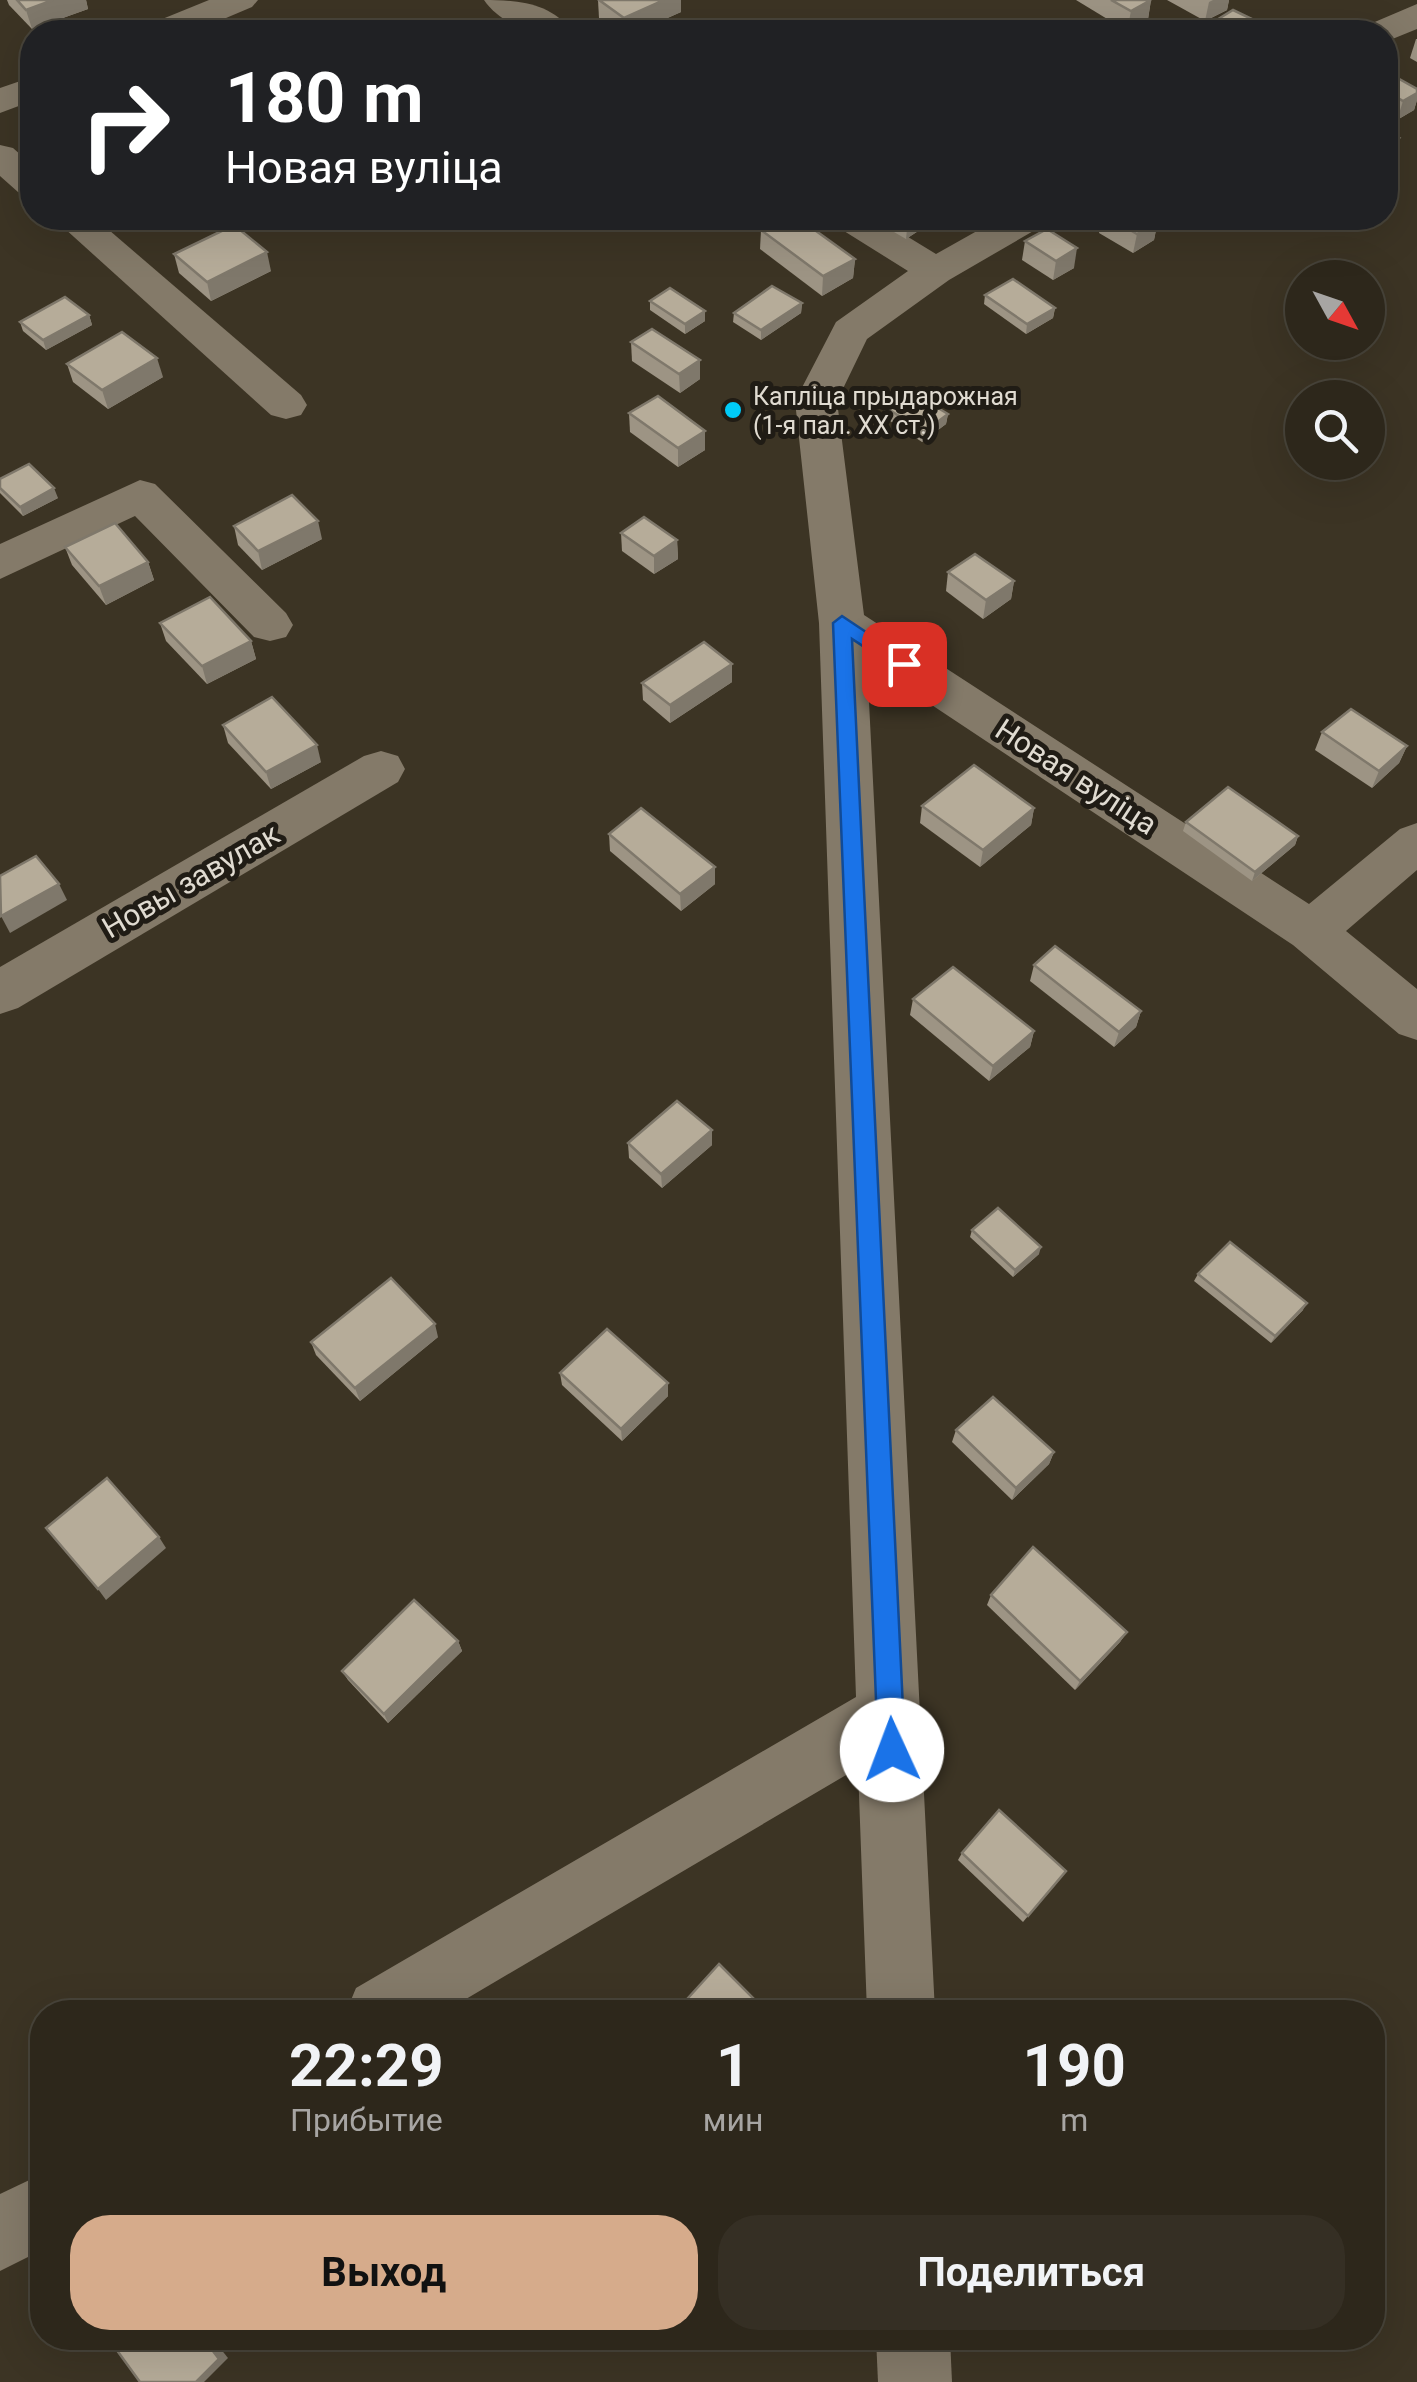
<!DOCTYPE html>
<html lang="ru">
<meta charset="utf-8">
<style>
body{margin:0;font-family:Roboto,sans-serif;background:#352f24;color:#f1f3f6;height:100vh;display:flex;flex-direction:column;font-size:38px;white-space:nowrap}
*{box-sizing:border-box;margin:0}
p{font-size:32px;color:#a7a5a3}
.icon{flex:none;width:55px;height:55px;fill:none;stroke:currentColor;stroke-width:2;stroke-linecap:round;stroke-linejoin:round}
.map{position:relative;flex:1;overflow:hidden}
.details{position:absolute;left:30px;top:2000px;width:1355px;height:350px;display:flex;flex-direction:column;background:#2d271b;border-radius:40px;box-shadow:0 10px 40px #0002,0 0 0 2px #48443a}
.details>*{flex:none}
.top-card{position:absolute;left:20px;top:20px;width:1378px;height:210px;border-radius:40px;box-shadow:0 10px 40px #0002,0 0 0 2px #48443a;background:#202124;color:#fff;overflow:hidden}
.needle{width:65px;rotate:130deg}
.controls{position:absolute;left:1285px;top:260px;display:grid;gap:20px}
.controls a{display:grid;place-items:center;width:100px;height:100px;border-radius:50%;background:#2d271b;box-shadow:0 10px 40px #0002,0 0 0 2px #48443a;font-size:50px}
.pin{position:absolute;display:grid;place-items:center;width:85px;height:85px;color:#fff;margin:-42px;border-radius:20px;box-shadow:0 5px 15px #0006}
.me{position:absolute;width:110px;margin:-55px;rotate:358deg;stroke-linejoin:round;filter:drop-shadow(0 0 8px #0008)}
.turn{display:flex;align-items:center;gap:35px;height:210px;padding:0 40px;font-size:45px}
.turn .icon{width:130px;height:130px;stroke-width:2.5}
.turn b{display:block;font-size:70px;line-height:85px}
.eta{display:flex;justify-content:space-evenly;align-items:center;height:170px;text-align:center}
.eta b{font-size:60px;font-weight:700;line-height:70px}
.action{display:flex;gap:20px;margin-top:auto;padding:20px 40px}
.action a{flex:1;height:115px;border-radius:40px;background:#d6ab8b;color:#111;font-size:40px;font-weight:700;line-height:115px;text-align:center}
.action a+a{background:#352f24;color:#f1f3f6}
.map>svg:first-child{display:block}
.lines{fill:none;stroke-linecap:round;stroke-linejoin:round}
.minor{fill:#847a69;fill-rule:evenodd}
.wall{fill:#9d9484}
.shaded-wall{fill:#7f786b}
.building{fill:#b6ac99;stroke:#7f786b;stroke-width:2.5}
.route{fill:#1a73e8;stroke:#114b97;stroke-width:2.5}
.poi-dot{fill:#00cbf8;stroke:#201c15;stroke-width:4}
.labels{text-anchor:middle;stroke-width:10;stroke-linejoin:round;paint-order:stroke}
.far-poi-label{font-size:25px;fill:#e0dbd1;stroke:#201c15;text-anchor:start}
.street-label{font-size:30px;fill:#e0dbd1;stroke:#201c15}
</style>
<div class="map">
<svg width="1417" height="2382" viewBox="0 0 1417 2382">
<rect width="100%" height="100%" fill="#3c3424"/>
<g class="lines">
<g class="minor">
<polygon points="209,0 258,0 252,7 193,32 145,32 150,24"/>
<path d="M484,0c33,0 67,2 88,32 -32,2 -68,-3 -88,-32z"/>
<polygon points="1417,4 1417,29 1385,42 1385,32 1365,32 1370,24"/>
<polygon points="32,77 32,101 0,113 0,88"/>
<polygon points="0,145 13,148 32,165 32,195 18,192 0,176"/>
<polygon points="53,218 95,218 301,395 307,405 301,415 286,419 271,415"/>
<polygon points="831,218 877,218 936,254 1000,218 1047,218 1042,226 949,280 867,339 837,401 864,615 1309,904 1400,829 1417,823 1417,870 1346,931 1417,989 1417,1040 1399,1034 1293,945 867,662 935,2012 867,2012 858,1768 444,2012 346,2012 356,1988 856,1697 819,623 795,401 836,322 908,271 836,226"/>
<polygon points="140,480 155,484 286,613 293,625 286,637 270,641 254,637 135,516 0,579 0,544"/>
<polygon points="381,751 398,756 405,769 398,782 18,1008 0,1014 0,967 364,756"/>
<polygon points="42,2174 42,2250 0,2271 0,2194"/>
<polygon points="876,2338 950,2338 952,2382 878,2382"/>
</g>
</g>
<g class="wall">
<polygon points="7,0 86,0 88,9 32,29 9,5"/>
<polygon points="598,0 681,0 681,12 636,32 618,32 599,18"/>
<polygon points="1076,0 1151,0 1148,19 1127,31"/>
<polygon points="1167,0 1229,0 1227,10 1205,21"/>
<polygon points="1215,21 1279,32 1216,32 1213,31"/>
<polygon points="1416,39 1417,39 1417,62 1410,58"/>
<polygon points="1385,71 1417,89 1417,100 1414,110 1397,120 1385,113"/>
<polygon points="32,123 32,142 26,137 23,127"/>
<polygon points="870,218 938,218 906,239"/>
<polygon points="1102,218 1153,218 1158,220 1154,240 1133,253 1099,233"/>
<polygon points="761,230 855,259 853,278 822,296 760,249"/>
<polygon points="1025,241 1074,268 1053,280 1022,260"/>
<polygon points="174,254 271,271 211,301 179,273"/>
<polygon points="985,295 1055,308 1053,318 1026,334 984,304"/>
<polygon points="650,301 705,321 685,334 650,310"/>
<polygon points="802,303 801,313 761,340 733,322 734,313"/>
<polygon points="89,315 92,325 46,350 23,331 20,322"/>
<polygon points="631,342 700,360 700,379 680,393 632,361"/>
<polygon points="67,364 163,377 108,409 73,382"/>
<polygon points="885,407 948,414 946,424 922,442 884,417"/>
<polygon points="629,413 705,431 705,450 678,467 630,432"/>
<polygon points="0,479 58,498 23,516 0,493"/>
<polygon points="234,526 322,539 262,570 238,545"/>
<polygon points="621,533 677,540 678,559 654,574 622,551"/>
<polygon points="65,547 148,562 154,580 106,605 72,565"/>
<polygon points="948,572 1014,581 1011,599 983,619 946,591"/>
<polygon points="160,623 251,641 256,659 207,684 166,641"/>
<polygon points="732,664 732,682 670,723 643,700 642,683"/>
<polygon points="223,725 321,762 271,789 228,743"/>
<polygon points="1322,732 1407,746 1399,763 1372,788 1315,750"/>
<polygon points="922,806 1034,808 1031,825 980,867 920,823"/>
<polygon points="1186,822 1298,836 1295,845 1252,881 1183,831"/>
<polygon points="609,834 715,884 681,911 610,851"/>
<polygon points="1034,965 1141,1011 1136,1027 1114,1047 1030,981"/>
<polygon points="913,999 1034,1031 1030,1047 989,1081 910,1015"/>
<polygon points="712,1130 712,1145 662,1188 629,1158 628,1143"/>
<polygon points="972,1230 1039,1254 1013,1277 970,1237"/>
<polygon points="1198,1274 1303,1310 1271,1343 1194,1281"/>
<polygon points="438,1337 360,1401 316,1355 311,1342"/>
<polygon points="560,1373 668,1383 668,1396 622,1441 562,1385"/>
<polygon points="956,1430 1054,1452 1049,1464 1012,1500 952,1442"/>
<polygon points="991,1595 1127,1632 1120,1642 1075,1690 987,1605"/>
<polygon points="458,1641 462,1651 388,1723 348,1680 342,1671"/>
<polygon points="962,1853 1066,1871 1023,1922 958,1860"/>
</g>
<g class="shaded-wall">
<polygon points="53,0 86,0 88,9 32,29 26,10"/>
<polygon points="664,0 681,0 681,12 636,32 625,32 624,18"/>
<polygon points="1151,0 1148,19 1127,31 1131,11"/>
<polygon points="1213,0 1229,0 1227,10 1205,21 1209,2"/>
<polygon points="1417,93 1417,100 1414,110 1397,120 1403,101"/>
<polygon points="1399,138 1393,157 1385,163 1385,148"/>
<polygon points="912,218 938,218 906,239 908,220"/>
<polygon points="1158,220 1154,240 1133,253 1137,234"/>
<polygon points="1077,248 1074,268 1053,280 1056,261"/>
<polygon points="267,252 271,271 211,301 207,282"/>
<polygon points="855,259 853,278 822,296 823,276"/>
<polygon points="802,303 801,313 761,340 761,330"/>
<polygon points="1055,308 1053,318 1026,334 1027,324"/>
<polygon points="705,311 705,321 685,334 685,324"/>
<polygon points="89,315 92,325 46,350 43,340"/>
<polygon points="157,358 163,377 108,409 102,390"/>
<polygon points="700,360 700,379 680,393 679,374"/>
<polygon points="948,414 946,424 922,442 924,432"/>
<polygon points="705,431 705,450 678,467 678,448"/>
<polygon points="54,488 58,498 23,516 20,507"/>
<polygon points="318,521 322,539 262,570 258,551"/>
<polygon points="677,540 678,559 654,574 654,556"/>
<polygon points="148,562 154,580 106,605 99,586"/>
<polygon points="1014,581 1011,599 983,619 986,600"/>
<polygon points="251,641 256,659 207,684 202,666"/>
<polygon points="732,664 732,682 670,723 670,705"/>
<polygon points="317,745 321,762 271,789 266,772"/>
<polygon points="1407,746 1399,763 1372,788 1379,771"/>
<polygon points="1034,808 1031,825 980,867 983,850"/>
<polygon points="1298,836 1295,845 1252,881 1255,872"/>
<polygon points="715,867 715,884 681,911 680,894"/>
<polygon points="59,884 67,900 10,933 1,916"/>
<polygon points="1141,1011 1136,1027 1114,1047 1119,1032"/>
<polygon points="1034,1031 1030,1047 989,1081 993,1066"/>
<polygon points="712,1130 712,1145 662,1188 661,1174"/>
<polygon points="1041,1247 1039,1254 1013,1277 1015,1270"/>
<polygon points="1307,1303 1303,1310 1271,1343 1275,1336"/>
<polygon points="435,1324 438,1337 360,1401 355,1388"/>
<polygon points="668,1383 668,1396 622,1441 621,1429"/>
<polygon points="1054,1452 1049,1464 1012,1500 1016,1488"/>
<polygon points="159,1537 166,1548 106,1600 98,1589"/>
<polygon points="1127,1632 1120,1642 1075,1690 1080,1681"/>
<polygon points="458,1641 462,1651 388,1723 384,1714"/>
<polygon points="203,2338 212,2338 228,2358 204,2382 196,2382"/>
</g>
<g class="building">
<polygon points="17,0 53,0 26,10"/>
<polygon points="599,0 664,0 624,18"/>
<polygon points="1111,0 1151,0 1131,11"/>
<polygon points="1233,10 1279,32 1238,32 1215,21"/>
<polygon points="263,21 276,32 235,32"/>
<polygon points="1385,71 1417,89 1417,93 1403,101 1385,90"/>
<polygon points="32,123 32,134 23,127"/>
<polygon points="1385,131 1399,138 1385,148"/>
<polygon points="786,218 798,218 855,259 823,276 761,230"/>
<polygon points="1110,218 1153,218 1158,220 1137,234"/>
<polygon points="234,225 267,252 207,282 174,254"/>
<polygon points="1047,229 1077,248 1056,261 1025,241"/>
<polygon points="1013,279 1055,308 1027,324 985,295"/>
<polygon points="772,286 802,303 761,330 734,313"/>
<polygon points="670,288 705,311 685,324 650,301"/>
<polygon points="65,297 89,315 43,340 20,322"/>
<polygon points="652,329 700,360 679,374 631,342"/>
<polygon points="122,332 157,358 102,390 67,364"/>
<polygon points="908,390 948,414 924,432 885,407"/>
<polygon points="658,396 705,431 678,448 629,413"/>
<polygon points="29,464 54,488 20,507 0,488 0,479"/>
<polygon points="292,495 318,521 258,551 234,526"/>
<polygon points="644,517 677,540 654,556 621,533"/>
<polygon points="115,523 148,562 99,586 65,547"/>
<polygon points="975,554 1014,581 986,600 948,572"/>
<polygon points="210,597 251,641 202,666 160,623"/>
<polygon points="704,642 732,664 670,705 642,683"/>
<polygon points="272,697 317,745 266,772 223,725"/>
<polygon points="1351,709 1407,746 1379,771 1322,732"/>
<polygon points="974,765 1034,808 983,850 922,806"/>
<polygon points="1228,787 1298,836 1255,872 1186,822"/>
<polygon points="641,808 715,867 680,894 609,834"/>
<polygon points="36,856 59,884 1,916 0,876"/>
<polygon points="1055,946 1141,1011 1119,1032 1034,965"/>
<polygon points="953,967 1034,1031 993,1066 913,999"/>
<polygon points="677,1101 712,1130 661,1174 628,1143"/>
<polygon points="998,1208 1041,1247 1015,1270 972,1230"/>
<polygon points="1230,1242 1307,1303 1275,1336 1198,1274"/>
<polygon points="391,1278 435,1324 355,1388 311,1342"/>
<polygon points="607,1329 668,1383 621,1429 560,1373"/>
<polygon points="993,1397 1054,1452 1016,1488 956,1430"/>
<polygon points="107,1478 159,1537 98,1589 46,1528"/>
<polygon points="1033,1547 1127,1632 1080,1681 991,1595"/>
<polygon points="414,1600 458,1641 384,1714 342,1671"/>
<polygon points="999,1810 1066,1871 1028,1916 962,1853"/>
<polygon points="719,1964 767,2012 682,2012 678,2009"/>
<polygon points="108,2338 203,2338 219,2359 196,2382 140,2382"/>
</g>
<polygon class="route" points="842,616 914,664 904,671 898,669 852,639 905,1750 901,1760 892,1764 882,1760 878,1750 833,623"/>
<circle class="poi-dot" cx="733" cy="410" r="10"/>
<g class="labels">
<g class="far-poi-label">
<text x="753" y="405">Капліца прыдарожная<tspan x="753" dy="29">(1-я пал. XX ст.)</tspan></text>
</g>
<g class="street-label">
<text transform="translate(1076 777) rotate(33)" y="10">Новая вуліца</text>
<text transform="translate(191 881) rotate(-30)" y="10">Новы завулак</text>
</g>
</g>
</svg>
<div class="controls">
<a><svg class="needle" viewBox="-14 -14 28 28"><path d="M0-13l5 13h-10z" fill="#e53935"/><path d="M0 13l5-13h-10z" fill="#a7a5a3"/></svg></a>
<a><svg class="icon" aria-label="search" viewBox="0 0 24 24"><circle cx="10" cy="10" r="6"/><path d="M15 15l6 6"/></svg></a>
</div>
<div class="pin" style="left:904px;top:664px;background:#d93025"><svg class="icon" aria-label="arrive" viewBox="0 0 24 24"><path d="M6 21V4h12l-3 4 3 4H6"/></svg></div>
<svg class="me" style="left:892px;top:1750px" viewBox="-20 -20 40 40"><circle r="19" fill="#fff"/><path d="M0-13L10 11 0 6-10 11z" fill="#1a73e8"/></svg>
<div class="top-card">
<div class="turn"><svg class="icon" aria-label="right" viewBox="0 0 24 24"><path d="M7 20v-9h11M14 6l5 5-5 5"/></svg><div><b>180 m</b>Новая вуліца</div></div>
</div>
<section class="details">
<div class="eta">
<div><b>22:29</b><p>Прибытие</p></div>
<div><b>1</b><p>мин</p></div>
<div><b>190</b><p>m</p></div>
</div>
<div class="action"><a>Выход</a><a>Поделиться</a></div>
</section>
</div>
